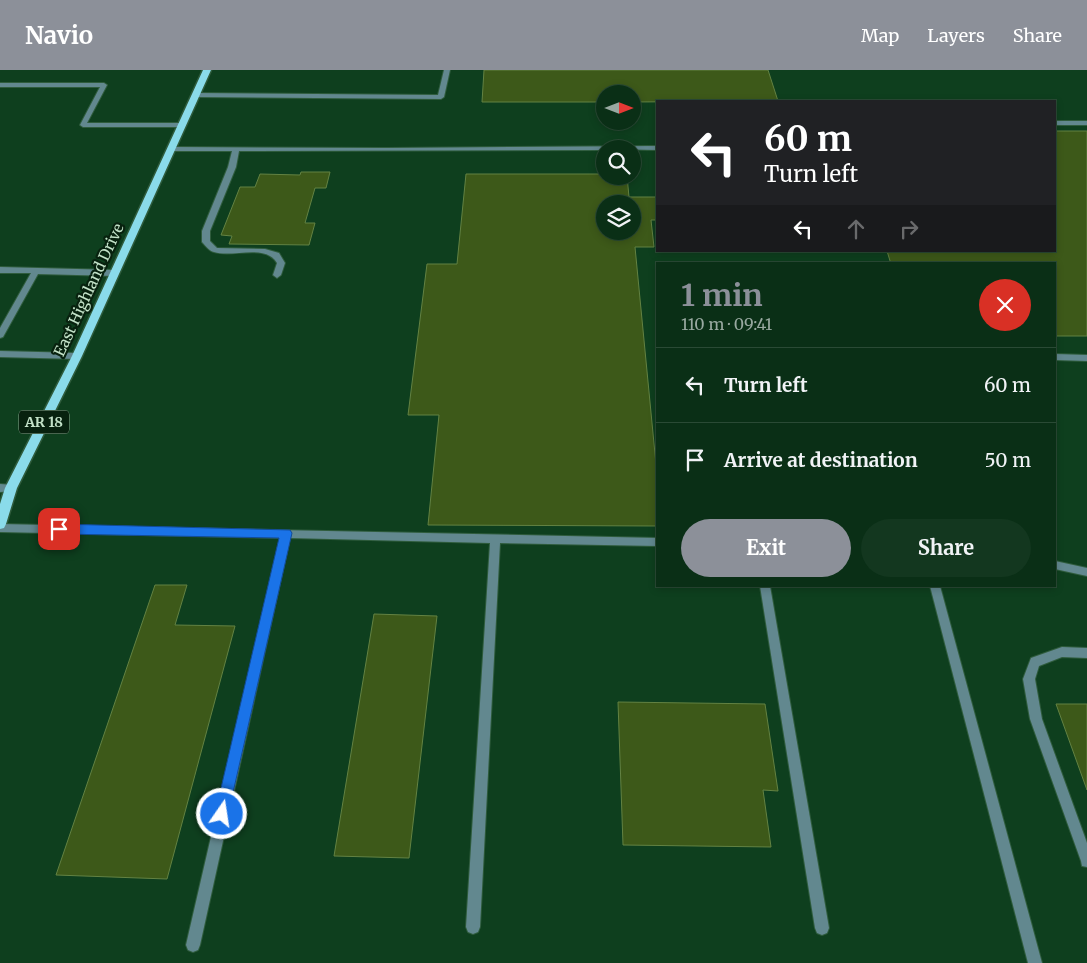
<!DOCTYPE html>
<meta charset="utf-8">
<style>
body{margin:0;font-family:Merriweather,serif;background:#13371f;color:#f1f3f6;height:100vh;display:flex;flex-direction:column;font-size:19px;white-space:nowrap}
*{box-sizing:border-box;margin:0}
p{font-size:16px;color:#99a9a1}
.icon{flex:none;width:28px;height:28px;fill:none;stroke:currentColor;stroke-width:2;stroke-linecap:round;stroke-linejoin:round}
.map{position:relative;flex:1;overflow:hidden}
.sheet{position:absolute;left:656px;top:192px;width:400px;height:325px;display:flex;flex-direction:column;background:#0a2f16;border-radius:0px;box-shadow:0 2px 8px #0003,0 0 0 1px #2a4a35}
.sheet>*{flex:none}
.banner{position:absolute;left:656px;top:30px;width:400px;height:152px;border-radius:0px;box-shadow:0 2px 8px #0003,0 0 0 1px #2a4a35;background:#202124;color:#fff;overflow:hidden}
.needle{width:32px;rotate:90deg}
.tools{position:absolute;left:596px;top:15px;display:grid;gap:10px}
.tools a{display:grid;place-items:center;width:45px;height:45px;border-radius:50%;background:#0a2f16;box-shadow:0 2px 8px #0003,0 0 0 1px #2a4a35;font-size:25px}
.pin{position:absolute;display:grid;place-items:center;width:42px;height:42px;color:#fff;margin:-21px;border-radius:10px;box-shadow:0 2px 8px #0006}
.me{position:absolute;width:55px;margin:-28px;rotate:13deg;stroke-linejoin:round;filter:drop-shadow(0 0 4px #0008)}
.turn{display:flex;align-items:center;gap:18px;height:105px;padding:0 25px;font-size:22px}
.turn .icon{width:65px;height:65px;stroke-width:2.5}
.turn b{display:block;font-size:35px;line-height:42px}
.lanes{display:flex;align-items:center;height:48px;padding:0 25px;background:#0003;justify-content:center;gap:25px;direction:ltr}
.lanes .off{opacity:.35}
.round{display:grid;place-items:center;flex:none;width:52px;height:52px;border-radius:26px;background:#13371f}
.summary{display:flex;align-items:center;justify-content:space-between;height:85px;padding:0 25px}
h1{font-size:30px;font-weight:700;line-height:38px;color:#8c9099}
.button{display:flex;gap:10px;margin-top:auto;padding:10px 25px}
.button a{flex:1;height:58px;border-radius:30px;background:#8c9099;color:#fff;font-size:20px;font-weight:700;line-height:58px;text-align:center}
.button a+a{background:#13371f;color:#f1f3f6}
ul{padding:0;list-style:none}
li{display:flex;align-items:center;gap:15px;height:75px;padding:0 25px;border-top:1px solid #2a4a35}
li div{flex:1}
li b{display:block;font-size:19px}
li em{font-style:normal}
header{display:flex;align-items:center;gap:30px;box-sizing:border-box;height:70px;padding:0 25px;background:#8c9099;color:#fff}
header strong{font-size:24px}
nav{display:flex;gap:28px;margin-inline-start:auto;font-size:18px}
.map>svg:first-child{display:block}
.building{fill:#3d5919;stroke:#638243;fill-rule:evenodd}
.lines{fill:none;stroke-linecap:round;stroke-linejoin:round}
.lane-casing{stroke:#2f5c3d;stroke-width:2}
.street-casing{stroke:#2f5c3d;stroke-width:2}
.primary-casing{stroke:#2f5c3d;stroke-width:3}
.lane{fill:#62888f;fill-rule:evenodd}
.street{fill:#62888f;fill-rule:evenodd}
.primary{fill:#8adbea;fill-rule:evenodd}
.route{fill:#1a73e8;stroke:#114b97}
.labels{text-anchor:middle;stroke-width:4.5;stroke-linejoin:round;paint-order:stroke}
.shield{fill:#08220f;stroke:#8ba890;stroke-width:1}
.shield-label{font-size:14px;font-weight:bold;fill:#c3e2c8}
.street-label{font-size:15px;fill:#c3e2c8;stroke:#08220f}
</style>
<header>
<strong>Navio</strong>
<nav><a>Map</a><a>Layers</a><a>Share</a></nav>
</header>
<div class="map">
<svg width="1087" height="893" viewBox="0 0 1087 893">
<rect width="100%" height="100%" fill="#0e3f1e"/>
<g class="building">
<polygon points="484,0 768,0 778,31 632,32 632,24 605,24 605,32 482,32"/>
<polygon points="1055,61 1087,61 1087,266 1055,266 1055,194 891,194 887,181 1055,181"/>
<polygon points="301,102 330,102 326,118 315,118 305,153 315,153 309,175 229,174 232,166 221,165 240,117 255,117 260,104 300,105"/>
<path d="M466,104h139v2h22l2,21h29v23h-7l3,27h-19l23,238v41l-230,-1 11,-110h-31l19,-151h30zM605,134h27v27h-27z"/>
<polygon points="155,515 187,515 175,555 235,556 167,809 56,805"/>
<polygon points="374,544 437,546 409,788 334,786"/>
<polygon points="618,632 765,634 778,721 763,720 771,777 623,775"/>
<polygon points="1056,634 1087,634 1087,720"/>
</g>
<g class="lines">
<g class="lane-casing">
<g id="lane">
<polygon points="444,0 450,0 444,27 441,29 196,27 193,25 196,23 438,25"/>
<polygon points="0,13 104,13 107,15 87,53 183,53 186,55 183,57 83,57 80,55 100,17 0,17"/>
<rect x="1055" y="51" width="32" height="4"/>
<path d="M658,76v4l-53,-1v1l-366,1 -3,16 -26,64v10l7,7 48,1 14,4 6,10 -4,12 -4,3 -4,-3 4,-12c-12,-20 -44,-5 -63,-11 -5,-1 -9,-7 -12,-10v-11l26,-64 4,-16h-60l-3,-2 3,-2 215,1z"/>
<polygon points="0,197 115,200 119,203 115,206 38,204 3,267 0,268 0,258 31,203 0,203"/>
<polygon points="0,281 77,283 81,286 77,289 0,287"/>
<polygon points="1055,284 1087,285 1087,291 1055,290"/>
<polygon points="0,414 14,415 16,418 14,421 0,422"/>
<polygon points="0,454 658,468 658,476 500,473 480,857 478,862 473,864 468,862 466,857 490,473 290,468 200,875 198,880 193,882 188,880 186,875 280,468 0,462"/>
<polygon points="1055,491 1087,498 1087,506 1055,499"/>
<polygon points="760,516 770,516 829,858 827,863 822,865 817,863 815,858"/>
<polygon points="1062,577 1087,578 1087,588 1062,587 1039,596 1035,609 1042,649 1087,773 1087,797 1082,796 1081,791 1030,649 1023,609 1031,588"/>
</g>
</g>
<g class="street-casing">
<polygon id="street" points="930,516 940,516 1042,893 1028,893"/>
</g>
<g class="primary-casing">
<polygon id="primary" points="203,0 211,0 82,286 17,418 6,454 4,458 0,459 0,434 5,418 72,286"/>
</g>
<use href="#lane" class="lane"/>
<use href="#street" class="street"/>
<use href="#primary" class="primary"/>
</g>
<polygon class="route" points="59,454 290,460 292,463 227,749 222,751 217,749 215,744 279,468 59,464 55,462 53,459 55,456"/>
<g class="labels">
<rect class="shield" x="19" y="340.5" width="50" height="23" rx="4"/>
<g class="shield-label">
<text x="44" y="357">AR 18</text>
</g>
<g class="street-label">
<text transform="translate(89 220) rotate(-65)" y="5">East Highland Drive</text>
</g>
</g>
</svg>
<div class="tools">
<a><svg class="needle" viewBox="-14 -14 28 28"><path d="M0-13l5 13h-10z" fill="#e53935"/><path d="M0 13l5-13h-10z" fill="#99a9a1"/></svg></a>
<a><svg class="icon" aria-label="search" viewBox="0 0 24 24"><circle cx="10" cy="10" r="6"/><path d="M15 15l6 6"/></svg></a>
<a><svg class="icon" aria-label="layers" viewBox="0 0 24 24"><path d="M12 4l9 5-9 5-9-5zM3 14l9 5 9-5"/></svg></a>
</div>
<div class="pin" style="left:59px;top:459px;background:#d93025"><svg class="icon" aria-label="arrive" viewBox="0 0 24 24"><path d="M6 21V4h12l-3 4 3 4H6"/></svg></div>
<svg class="me" style="left:222px;top:744px" viewBox="-20 -20 40 40"><circle r="17" fill="#1a73e8" stroke="#fff" stroke-width="3"/><path d="M0-11L8 9 0 5-8 9z" fill="#fff"/></svg>
<div class="banner">
<div class="turn"><svg class="icon" aria-label="left" viewBox="0 0 24 24"><path d="M17 20v-9H6M10 6l-5 5 5 5"/></svg><div><b>60 m</b>Turn left</div></div>
<div class="lanes"><svg class="icon" aria-label="left" viewBox="0 0 24 24"><path d="M17 20v-9H6M10 6l-5 5 5 5"/></svg><svg class="icon off" aria-label="ahead" viewBox="0 0 24 24"><path d="M12 20V5M6 11l6-6 6 6"/></svg><svg class="icon off" aria-label="right" viewBox="0 0 24 24"><path d="M7 20v-9h11M14 6l5 5-5 5"/></svg></div>
</div>
<section class="sheet">
<div class="summary"><div><h1>1 min</h1><p>110 m · 09:41</p></div><a class="round" style="background:#d93025;color:#fff"><svg class="icon" aria-label="close" viewBox="0 0 24 24"><path d="M6 6l12 12M18 6L6 18"/></svg></a></div>
<ul>
<li><svg class="icon" aria-label="left" viewBox="0 0 24 24"><path d="M17 20v-9H6M10 6l-5 5 5 5"/></svg><div><b>Turn left</b></div><em>60 m</em></li>
<li><svg class="icon" aria-label="arrive" viewBox="0 0 24 24"><path d="M6 21V4h12l-3 4 3 4H6"/></svg><div><b>Arrive at destination</b></div><em>50 m</em></li>
</ul>
<div class="button"><a>Exit</a><a>Share</a></div>
</section>
</div>
